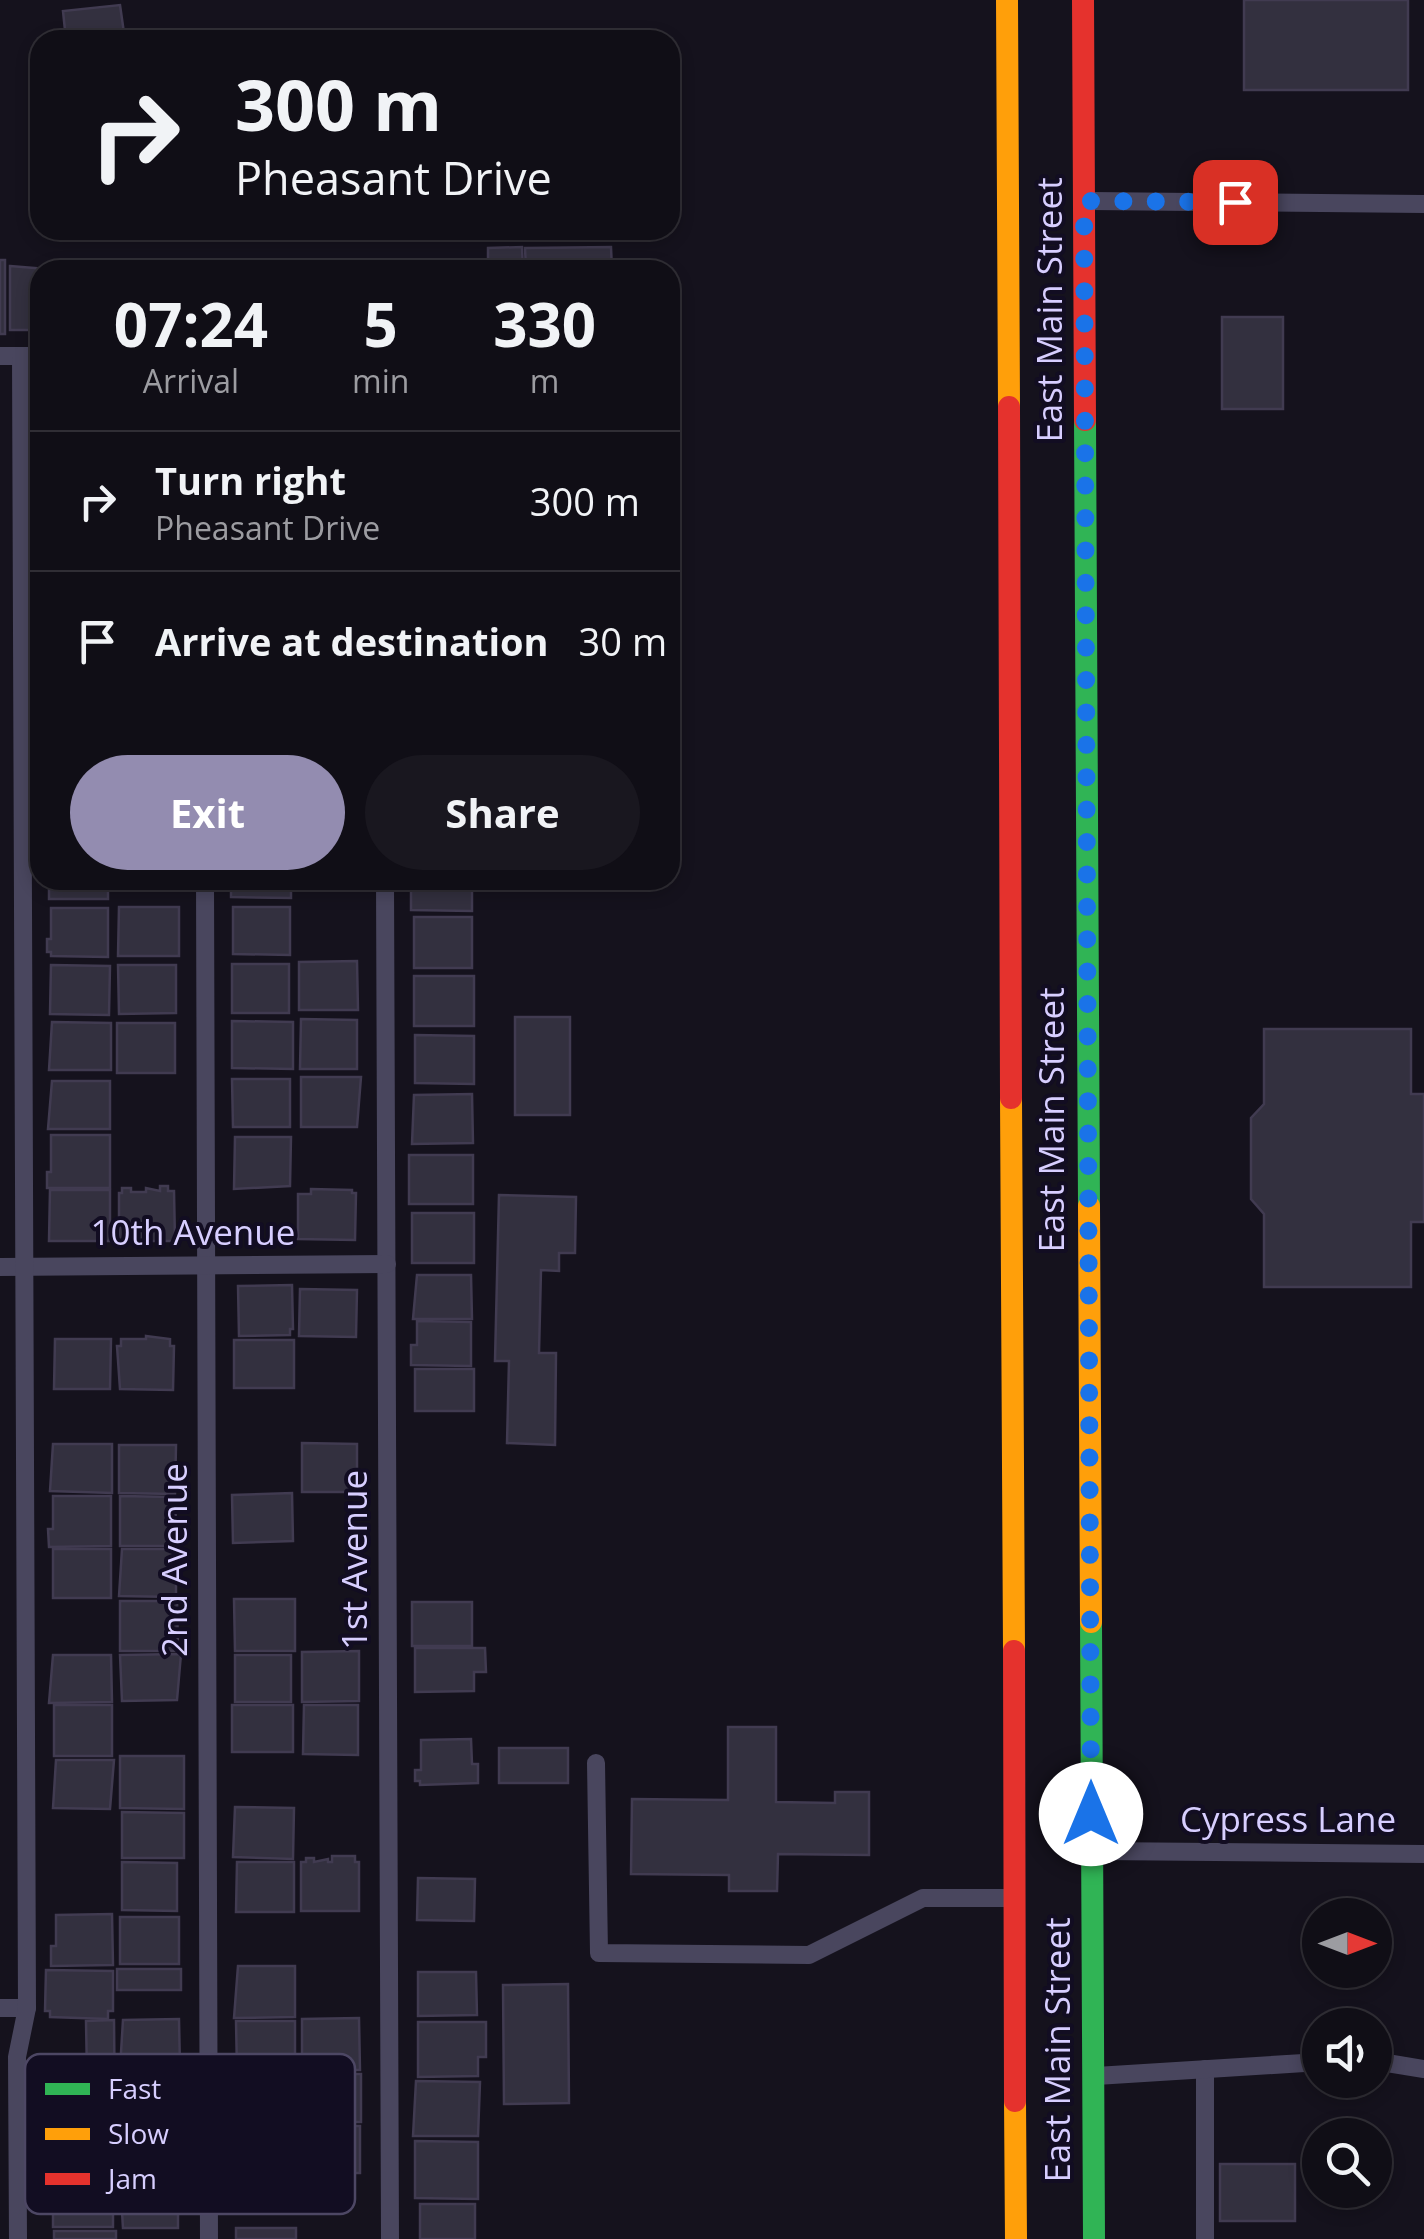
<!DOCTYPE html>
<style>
body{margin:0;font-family:"Open Sans",sans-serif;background:#19171f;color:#f1f3f6;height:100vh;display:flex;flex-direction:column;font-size:38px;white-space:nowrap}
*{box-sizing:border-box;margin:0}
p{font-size:32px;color:#9c9ca1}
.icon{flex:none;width:55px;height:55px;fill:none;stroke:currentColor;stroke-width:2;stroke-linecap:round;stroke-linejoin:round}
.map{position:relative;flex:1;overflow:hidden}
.side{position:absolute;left:30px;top:260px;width:650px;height:630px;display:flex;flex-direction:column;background:#100e16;border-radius:30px;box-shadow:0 5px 15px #0003,0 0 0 2px #302e35}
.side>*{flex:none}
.hud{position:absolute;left:30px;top:30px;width:650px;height:210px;border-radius:30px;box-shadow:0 5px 15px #0003,0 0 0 2px #302e35;background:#100e16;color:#f1f3f6;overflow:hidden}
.needle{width:65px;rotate:90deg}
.tools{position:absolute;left:1302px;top:1898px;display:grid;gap:20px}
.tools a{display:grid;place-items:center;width:90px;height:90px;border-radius:50%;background:#100e16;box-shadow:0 5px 15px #0003,0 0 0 2px #302e35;font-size:50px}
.pin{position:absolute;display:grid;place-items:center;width:85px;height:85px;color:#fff;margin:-42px;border-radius:20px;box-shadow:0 5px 15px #0006}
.me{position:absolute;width:110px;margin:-55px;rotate:0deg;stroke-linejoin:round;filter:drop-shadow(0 0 8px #0008)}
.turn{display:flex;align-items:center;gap:35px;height:210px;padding:0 40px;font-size:45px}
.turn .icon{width:130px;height:130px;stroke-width:2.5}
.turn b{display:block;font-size:70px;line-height:85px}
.eta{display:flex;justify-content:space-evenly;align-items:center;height:170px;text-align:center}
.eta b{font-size:60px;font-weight:700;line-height:70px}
.primary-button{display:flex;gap:20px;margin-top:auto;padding:20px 40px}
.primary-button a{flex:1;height:115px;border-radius:60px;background:#938cb0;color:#fff;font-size:40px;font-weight:700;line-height:115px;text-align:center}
.primary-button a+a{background:#19171f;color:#f1f3f6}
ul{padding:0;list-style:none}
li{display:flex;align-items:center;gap:30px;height:140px;padding:0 40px;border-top:2px solid #302e35}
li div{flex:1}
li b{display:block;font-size:38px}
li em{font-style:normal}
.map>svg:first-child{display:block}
.building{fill:#33303f;stroke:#413b51;stroke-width:2.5}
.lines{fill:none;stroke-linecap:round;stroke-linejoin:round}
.lane{stroke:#49465e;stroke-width:18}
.fast{stroke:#30b455;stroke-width:22}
.slow{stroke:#ff9f0a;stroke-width:22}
.jam{stroke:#e5322d;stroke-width:22}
.route{stroke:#1a73e8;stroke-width:18;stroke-dasharray:0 32.4}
.labels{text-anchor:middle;stroke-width:8;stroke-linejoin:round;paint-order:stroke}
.street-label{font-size:35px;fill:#d7ceff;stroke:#120d22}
.key{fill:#120d22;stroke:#4d4764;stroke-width:2.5}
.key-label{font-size:28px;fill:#d7ceff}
</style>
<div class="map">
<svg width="1424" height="2239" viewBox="0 0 1424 2239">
<rect width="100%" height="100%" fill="#15121d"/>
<g class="building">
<rect x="1244" y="0" width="164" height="90"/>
<polygon points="120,5 125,40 66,40 63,11"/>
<polygon points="522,247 523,270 488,270 488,248"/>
<polygon points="611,247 612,270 526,270 525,248"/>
<rect x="0" y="260" width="5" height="74"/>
<polygon points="402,260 474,261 474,270 401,270"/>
<polygon points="294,263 336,264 336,270 294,270"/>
<polygon points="339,264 390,265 389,270 339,270"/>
<polygon points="10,266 59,270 40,270 40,330 10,330"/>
<rect x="1222" y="317" width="61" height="92"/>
<rect x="49" y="880" width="59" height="19"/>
<polygon points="231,880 291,880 291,898 231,897"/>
<polygon points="411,880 472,880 472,911 411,910"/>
<polygon points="119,907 179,907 179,956 118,956"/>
<polygon points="233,907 290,907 290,955 233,954"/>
<polygon points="51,908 108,908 108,957 51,956 51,952 47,952 47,939 51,939"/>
<rect x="414" y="917" width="58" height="51"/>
<polygon points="357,961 358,1010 299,1010 299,962"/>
<rect x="232" y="964" width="57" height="49"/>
<polygon points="51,965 110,966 109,1015 50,1014"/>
<polygon points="118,965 176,965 176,1013 119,1014"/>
<rect x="414" y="976" width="60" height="50"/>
<rect x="515" y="1017" width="55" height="98"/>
<polygon points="301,1019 357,1020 357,1069 300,1069"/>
<polygon points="232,1021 293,1022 293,1069 232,1068"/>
<polygon points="52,1022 111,1023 111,1070 49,1070"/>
<rect x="117" y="1023" width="58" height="50"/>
<polygon points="1264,1029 1411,1029 1411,1094 1424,1094 1424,1222 1411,1222 1411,1287 1264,1287 1264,1214 1251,1199 1251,1118 1264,1104"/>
<polygon points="415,1035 474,1036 474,1084 415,1083"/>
<polygon points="301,1077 361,1077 357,1127 301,1127"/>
<polygon points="232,1079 290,1079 290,1127 233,1127"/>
<polygon points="52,1081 110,1081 110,1129 48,1129"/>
<polygon points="472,1094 473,1143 412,1144 414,1095"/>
<polygon points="51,1135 110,1135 110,1188 47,1188 47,1172 51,1172"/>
<polygon points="235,1137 291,1137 290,1186 234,1189"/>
<rect x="409" y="1155" width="64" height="49"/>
<polygon points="160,1186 168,1186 168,1191 174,1191 175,1241 119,1241 119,1193 122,1193 122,1188 131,1188 131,1192 146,1192 146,1188 160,1191"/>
<polygon points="311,1189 352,1190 352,1193 356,1193 355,1240 298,1239 298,1194 311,1194"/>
<polygon points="50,1190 110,1190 110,1241 49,1241"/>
<polygon points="499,1195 576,1197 575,1253 559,1253 559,1271 541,1270 539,1353 556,1353 555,1445 507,1443 509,1361 495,1361"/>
<rect x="412" y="1213" width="62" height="50"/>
<polygon points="417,1275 471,1275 472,1319 413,1319"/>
<polygon points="292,1285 293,1329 290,1329 290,1335 239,1336 238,1286"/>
<polygon points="300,1289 357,1290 356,1337 299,1336"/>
<polygon points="417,1321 471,1322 471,1366 411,1365 411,1345 417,1345"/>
<polygon points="146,1336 170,1339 170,1346 174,1346 173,1390 120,1389 117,1346 121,1346 121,1339 146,1339"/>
<polygon points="55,1339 111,1339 110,1389 54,1389"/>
<rect x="234" y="1340" width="60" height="48"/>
<rect x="415" y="1369" width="59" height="42"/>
<polygon points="302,1443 357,1444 357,1492 302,1492"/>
<polygon points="53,1444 112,1444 112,1493 50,1491"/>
<polygon points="119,1445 176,1445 175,1494 119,1493"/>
<polygon points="292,1493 293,1541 233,1543 232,1495"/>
<polygon points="53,1496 111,1496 111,1546 49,1547 48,1529 53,1529"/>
<polygon points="120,1496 176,1497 175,1546 120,1546"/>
<rect x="53" y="1549" width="58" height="49"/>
<polygon points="122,1549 176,1549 176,1597 119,1596"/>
<polygon points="234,1599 295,1599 295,1651 235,1651"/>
<polygon points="120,1601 177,1601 178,1651 120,1651"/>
<rect x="412" y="1602" width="60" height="44"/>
<polygon points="415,1648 485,1648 486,1672 474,1672 474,1691 415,1692"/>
<polygon points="359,1651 359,1701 302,1702 302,1652"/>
<polygon points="181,1654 177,1700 122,1701 120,1655"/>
<polygon points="53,1655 111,1655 112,1702 49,1703"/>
<rect x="235" y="1655" width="56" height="47"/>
<rect x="54" y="1705" width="58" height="51"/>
<rect x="232" y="1705" width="61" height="47"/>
<polygon points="304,1705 358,1705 358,1755 303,1754"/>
<polygon points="728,1727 776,1727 776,1802 835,1803 835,1792 869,1792 869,1855 778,1854 777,1891 729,1891 729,1875 631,1874 632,1799 728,1800"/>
<polygon points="471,1739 472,1764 478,1764 478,1783 420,1785 420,1781 415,1781 415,1770 421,1770 421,1740"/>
<rect x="499" y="1748" width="69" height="35"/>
<polygon points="120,1756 184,1756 184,1809 120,1808"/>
<polygon points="56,1760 114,1760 110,1809 53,1808"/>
<polygon points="235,1807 294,1808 293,1859 233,1857"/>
<polygon points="122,1812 184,1813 184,1858 122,1858"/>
<polygon points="332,1856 355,1856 355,1862 359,1862 359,1911 301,1911 301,1862 306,1862 306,1858 314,1858 314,1862 328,1859 328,1862 332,1862"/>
<polygon points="122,1862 177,1863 177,1911 122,1910"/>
<polygon points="237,1862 294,1862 294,1912 236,1912"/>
<polygon points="418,1878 475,1879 474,1921 417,1920"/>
<polygon points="112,1914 113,1965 51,1966 51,1946 56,1946 56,1915"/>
<rect x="120" y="1917" width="59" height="47"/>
<polygon points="238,1966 295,1966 295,2017 234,2018"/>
<rect x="117" y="1969" width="64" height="21"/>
<polygon points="46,1970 113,1971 113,2011 108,2011 108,2019 50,2017 50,2011 45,2011"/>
<polygon points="418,1972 476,1972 477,2015 418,2016"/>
<polygon points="568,1984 569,2103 504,2104 503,1985"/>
<polygon points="359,2018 360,2070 302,2070 302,2019"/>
<polygon points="179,2019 180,2068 120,2069 123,2020"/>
<polygon points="114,2020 115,2122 54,2123 54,2075 87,2075 86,2021"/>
<polygon points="236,2021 295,2021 295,2070 237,2071"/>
<polygon points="418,2022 486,2022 486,2057 478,2057 478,2076 418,2077"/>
<rect x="301" y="2074" width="60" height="48"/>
<polygon points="416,2081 480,2082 478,2136 413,2136"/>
<rect x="302" y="2126" width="58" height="47"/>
<polygon points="415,2141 478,2142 478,2199 415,2198"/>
<rect x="1220" y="2164" width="75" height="57"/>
<polygon points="124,2177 178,2177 178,2228 123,2228 120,2179"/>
<rect x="53" y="2179" width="60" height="48"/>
<rect x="420" y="2204" width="55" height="35"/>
<rect x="236" y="2228" width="60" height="11"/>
<rect x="54" y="2231" width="62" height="8"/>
</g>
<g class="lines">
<g class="lane">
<polyline points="1090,201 1424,204"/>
<polyline points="0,356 40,356"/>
<polyline points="205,880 209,2239"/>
<polyline points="385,880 390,2239"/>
<polyline points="0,1267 387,1264"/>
<polyline points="596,1763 599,1953 809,1955 923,1898 1009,1898"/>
<polyline points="1097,1851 1424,1854"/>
<polyline points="0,2008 27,2008"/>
<polyline points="1375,2061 1424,2069"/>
<polyline points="1205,2069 1205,2239"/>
<polyline points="1096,2076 1320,2062"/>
<polyline points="18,2239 17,2057 27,2008 21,356"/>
</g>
<g class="fast">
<polyline points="1085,420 1089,1206"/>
<polyline points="1091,1622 1094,2239"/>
</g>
<g class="slow">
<polyline points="1007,0 1009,407"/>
<polyline points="1011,1098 1014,1651"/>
<polyline points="1089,1206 1091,1622"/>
<polyline points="1015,2101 1016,2239"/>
</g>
<g class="jam">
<polyline points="1083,0 1085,420"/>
<polyline points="1009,407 1011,1098"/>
<polyline points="1014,1651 1015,2101"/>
</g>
</g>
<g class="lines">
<polyline class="route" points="1091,1814 1084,201 1235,202"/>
</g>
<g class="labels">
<g class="street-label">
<text transform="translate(1050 310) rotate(-90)" y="12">East Main Street</text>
<text transform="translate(1052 1120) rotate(-90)" y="12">East Main Street</text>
<text x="193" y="1245">10th Avenue</text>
<text transform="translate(175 1560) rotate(-90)" y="12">2nd Avenue</text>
<text transform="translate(355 1560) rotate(-90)" y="12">1st Avenue</text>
<text x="1288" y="1832">Cypress Lane</text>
<text transform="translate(1058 2050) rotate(-90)" y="12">East Main Street</text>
</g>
</g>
<rect x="25" y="2054" width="330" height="160" rx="15" class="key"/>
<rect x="45" y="2083" width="45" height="12" fill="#30b455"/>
<rect x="45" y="2128" width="45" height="12" fill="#ff9f0a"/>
<rect x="45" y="2173" width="45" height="12" fill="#e5322d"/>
<g class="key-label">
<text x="108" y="2099">Fast</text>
<text x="108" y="2144">Slow</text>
<text x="108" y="2189">Jam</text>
</g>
</svg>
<div class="tools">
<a><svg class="needle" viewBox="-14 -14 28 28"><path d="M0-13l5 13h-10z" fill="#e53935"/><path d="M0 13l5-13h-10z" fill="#9c9ca1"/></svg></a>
<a><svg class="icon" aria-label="sound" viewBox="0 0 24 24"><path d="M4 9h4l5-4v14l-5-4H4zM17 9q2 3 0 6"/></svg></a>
<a><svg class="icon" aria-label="search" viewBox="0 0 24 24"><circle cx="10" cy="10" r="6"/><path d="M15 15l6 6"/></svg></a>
</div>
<div class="pin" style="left:1235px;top:202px;background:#d93025"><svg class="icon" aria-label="arrive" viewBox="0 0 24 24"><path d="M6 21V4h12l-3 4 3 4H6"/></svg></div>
<svg class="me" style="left:1091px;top:1814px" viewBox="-20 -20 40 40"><circle r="19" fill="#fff"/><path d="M0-13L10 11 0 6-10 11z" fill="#1a73e8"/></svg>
<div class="hud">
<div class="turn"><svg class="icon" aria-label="right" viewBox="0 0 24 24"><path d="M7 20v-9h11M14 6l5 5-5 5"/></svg><div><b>300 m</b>Pheasant Drive</div></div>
</div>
<section class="side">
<div class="eta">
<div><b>07:24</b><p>Arrival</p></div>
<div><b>5</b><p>min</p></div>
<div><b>330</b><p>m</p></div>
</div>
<ul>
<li><svg class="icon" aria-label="right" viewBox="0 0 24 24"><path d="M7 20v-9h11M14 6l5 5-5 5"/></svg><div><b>Turn right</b><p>Pheasant Drive</p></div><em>300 m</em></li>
<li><svg class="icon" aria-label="arrive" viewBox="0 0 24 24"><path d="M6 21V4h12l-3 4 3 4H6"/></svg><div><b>Arrive at destination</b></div><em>30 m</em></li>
</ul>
<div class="primary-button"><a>Exit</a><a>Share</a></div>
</section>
</div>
